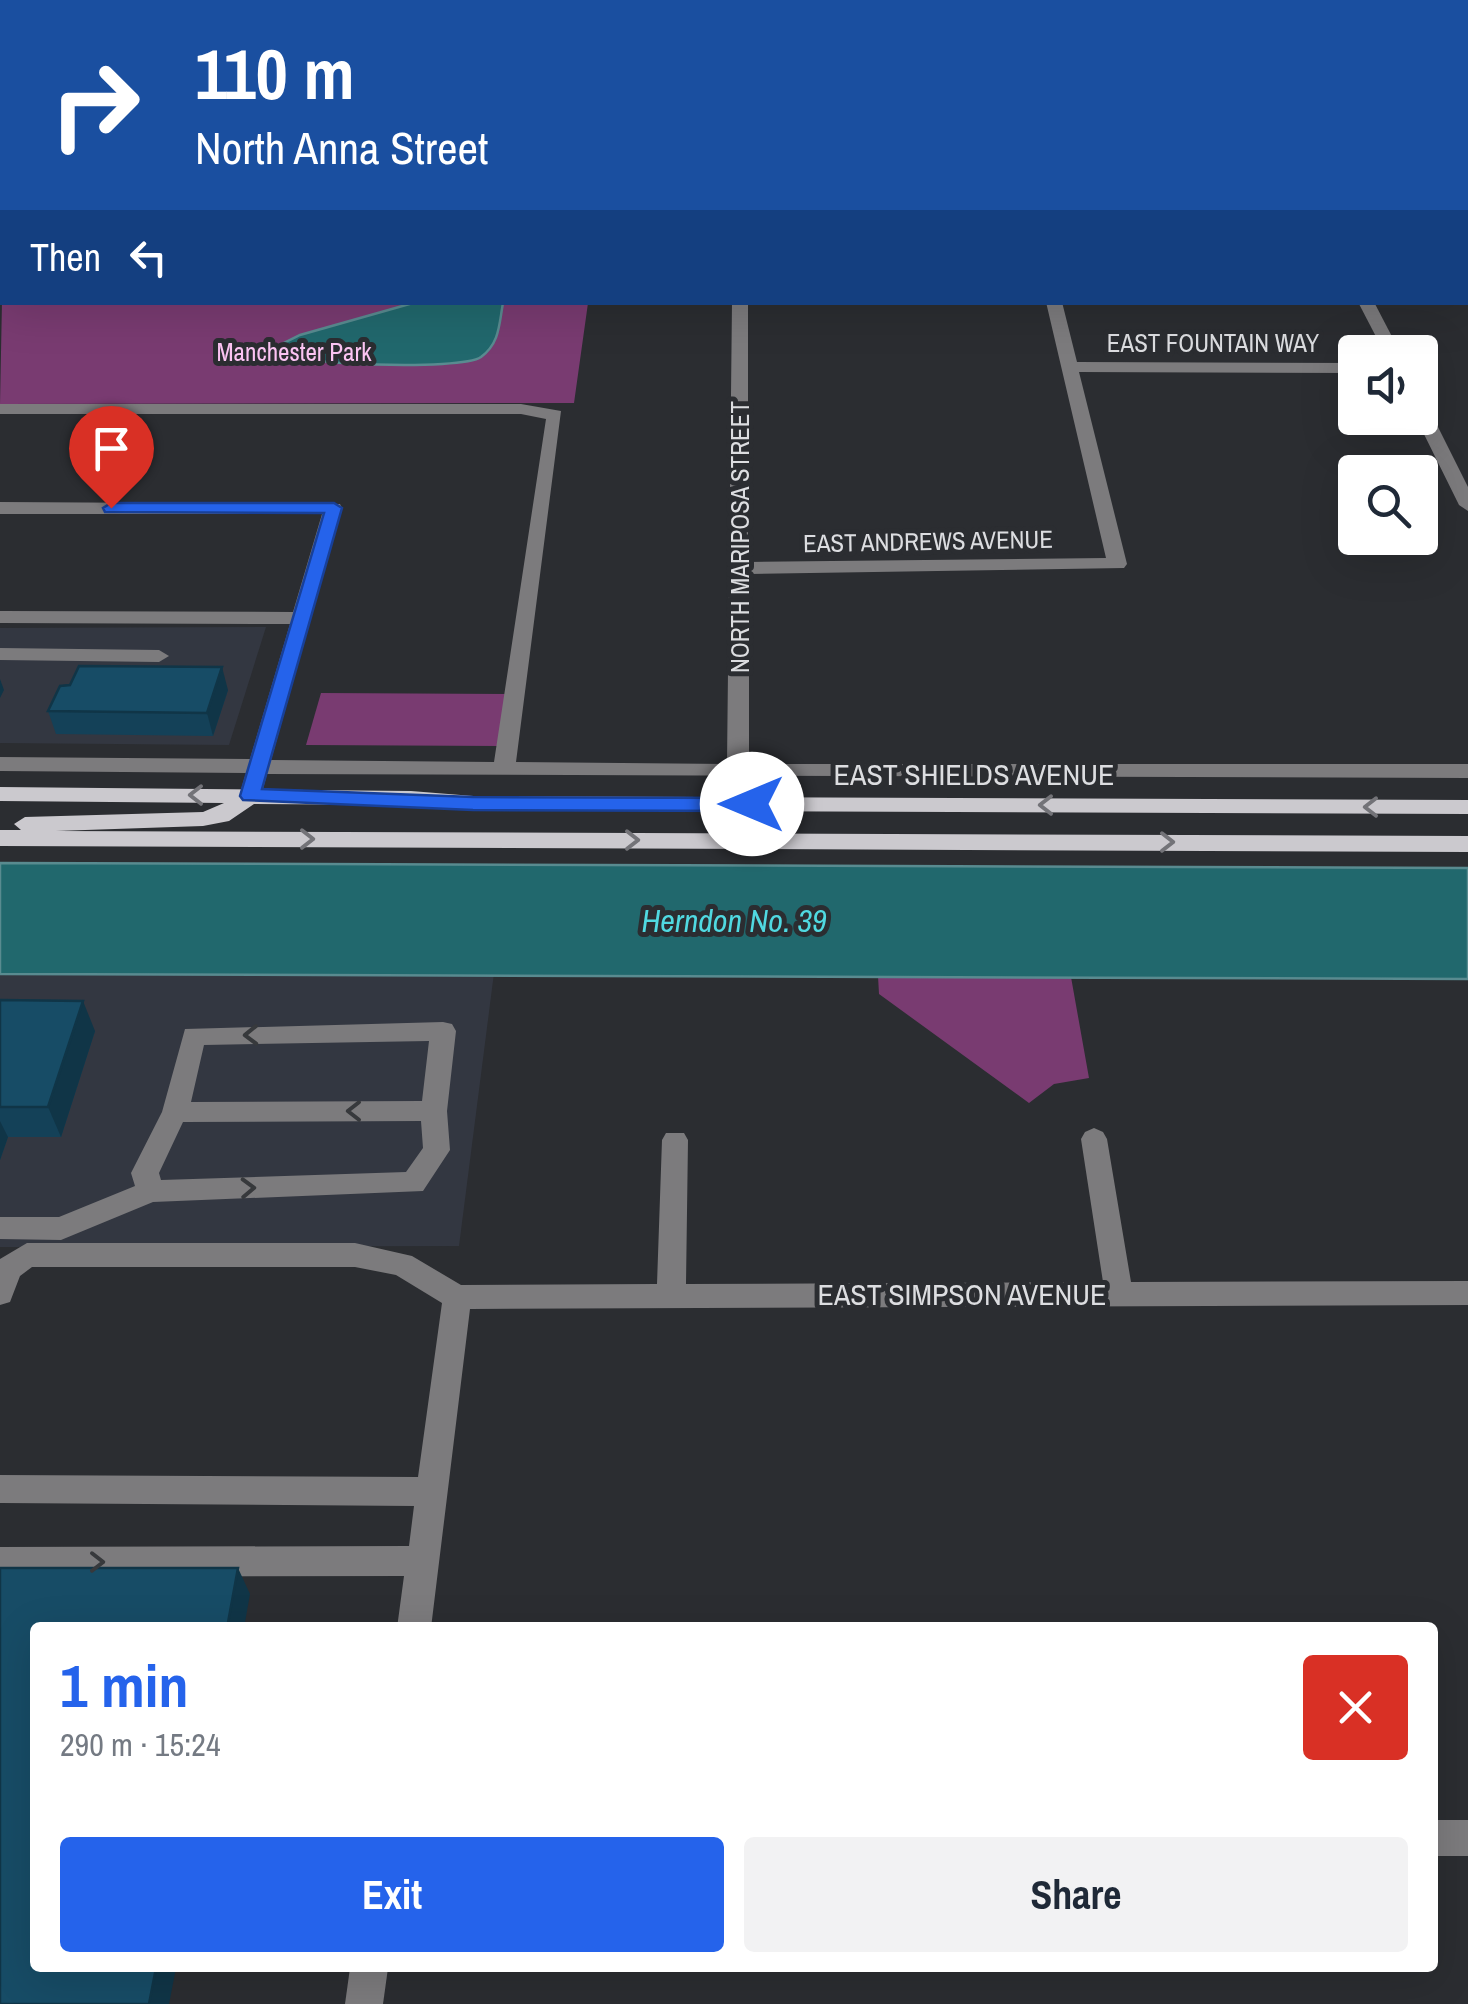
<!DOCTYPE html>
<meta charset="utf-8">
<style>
body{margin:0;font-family:"Archivo Narrow",sans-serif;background:#f2f2f3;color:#1f2937;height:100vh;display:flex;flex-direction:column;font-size:38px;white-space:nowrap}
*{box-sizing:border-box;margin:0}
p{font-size:32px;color:#747a83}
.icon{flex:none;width:55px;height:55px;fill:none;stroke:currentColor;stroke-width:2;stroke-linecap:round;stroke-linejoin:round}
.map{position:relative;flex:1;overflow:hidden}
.details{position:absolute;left:30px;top:1622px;width:1408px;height:350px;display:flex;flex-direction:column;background:#fff;border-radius:10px;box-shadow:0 10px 40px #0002}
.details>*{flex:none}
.guide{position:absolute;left:0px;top:0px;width:1470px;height:305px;box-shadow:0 10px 40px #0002;background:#1a4fa0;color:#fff;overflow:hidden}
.tools{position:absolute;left:1338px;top:335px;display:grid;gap:20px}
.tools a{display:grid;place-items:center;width:100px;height:100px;border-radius:10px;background:#fff;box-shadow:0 10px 40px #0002;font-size:50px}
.pin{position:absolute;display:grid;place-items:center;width:85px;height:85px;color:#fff;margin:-102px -42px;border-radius:50% 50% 50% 0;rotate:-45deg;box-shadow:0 0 10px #0007}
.pin .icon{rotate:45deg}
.me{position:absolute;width:110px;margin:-55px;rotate:270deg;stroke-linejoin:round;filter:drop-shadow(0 0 8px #0008)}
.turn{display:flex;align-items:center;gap:35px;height:210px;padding:0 30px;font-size:45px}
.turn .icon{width:130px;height:130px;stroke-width:2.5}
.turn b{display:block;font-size:70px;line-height:85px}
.then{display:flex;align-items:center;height:95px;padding:0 30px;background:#0003;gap:20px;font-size:38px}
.round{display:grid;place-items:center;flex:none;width:105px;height:105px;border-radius:10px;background:#f2f2f3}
.head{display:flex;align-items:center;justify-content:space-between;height:170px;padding:0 30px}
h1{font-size:60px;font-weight:800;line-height:75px;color:#2563eb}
.button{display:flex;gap:20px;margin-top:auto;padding:20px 30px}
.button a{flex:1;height:115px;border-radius:10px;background:#2563eb;color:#fff;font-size:40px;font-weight:800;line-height:115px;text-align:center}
.button a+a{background:#f2f2f3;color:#1f2937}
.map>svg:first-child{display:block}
.built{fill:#333741}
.green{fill:#793b71}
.water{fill:#21686d;stroke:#598b90;stroke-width:2.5}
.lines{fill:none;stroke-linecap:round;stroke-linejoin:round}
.minor{fill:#7c7b7d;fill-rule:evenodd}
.major{fill:#cbc9ce;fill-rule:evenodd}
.wall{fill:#144158}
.shaded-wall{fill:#103547}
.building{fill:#174c66;stroke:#103547;stroke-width:2.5}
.oneway{stroke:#737378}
.oneway2{stroke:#37393c}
.route{fill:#2563eb;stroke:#184099;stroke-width:2.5}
.labels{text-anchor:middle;stroke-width:10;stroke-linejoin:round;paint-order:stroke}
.far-street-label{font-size:25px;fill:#dcdde0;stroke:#2b2d31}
.far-park-label{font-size:25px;fill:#fcc4f3;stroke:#2b2d31}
.street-label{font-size:30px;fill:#dcdde0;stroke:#2b2d31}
.water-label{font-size:32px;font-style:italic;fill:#50d9e1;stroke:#2b2d31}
</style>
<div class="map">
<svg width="1468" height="2004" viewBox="0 0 1468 2004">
<rect width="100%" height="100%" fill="#2b2d31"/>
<g class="built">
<polygon points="266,627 229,745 0,743 0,628"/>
<polygon points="494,973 459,1246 0,1247 0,974"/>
</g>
<g class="green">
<polygon points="2,301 2,302 588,303 574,403 0,404"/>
<polygon points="321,693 507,694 499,746 306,745"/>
<polygon points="878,976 1071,977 1089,1078 1054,1084 1029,1103 879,994"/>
</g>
<g class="water">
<path d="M413,303h90c-4,21 -3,40 -22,54 -20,14 -192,8 -213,-6l32,-16z"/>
<polygon points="0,863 1468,868 1468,979 0,974"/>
</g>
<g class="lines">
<g class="minor">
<polygon points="1302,0 1314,0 1315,2 1303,2"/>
<rect x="0" y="185" width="2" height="8"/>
<polygon points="732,302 748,302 748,562 1106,558 1046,302 1062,302 1077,362 1355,363 1355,373 1079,372 1127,564 1124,568 749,574 749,764 1468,764 1468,778 267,774 261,796 250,803 239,796 246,773 0,771 0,757 250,759 290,624 0,623 0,611 293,612 322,514 0,514 0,502 340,504 342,508 271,760 494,762 546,419 521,414 0,414 0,404 521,404 561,411 516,762 727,764"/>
<polygon points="1358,302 1374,302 1400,352 1384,352"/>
<polygon points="1420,404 1429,409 1468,487 1468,511 1459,505 1416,418 1420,418"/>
<polygon points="0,648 159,650 169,656 159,662 0,660"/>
<path d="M443,1022l9,2 4,7 -9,80 3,39 -27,41 -270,11 -92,38 -61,-1v-22h59l76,-31 -4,-13 31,-61 23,-83zM429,1041l-7,60 -231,1 13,-57zM421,1121l2,27 -17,24 -245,8 -2,-7 24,-51z"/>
<polygon points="1094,1128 1103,1132 1107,1139 1131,1282 1468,1281 1468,1305 470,1309 431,1628 397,1628 404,1576 0,1577 0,1547 409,1546 414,1506 0,1503 0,1475 418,1477 442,1303 396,1275 355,1267 32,1267 20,1276 10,1302 0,1305 0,1259 27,1243 355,1243 412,1256 461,1285 657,1284 662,1140 666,1133 684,1133 688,1140 686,1284 1103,1282 1081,1139 1085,1132"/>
<rect x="1432" y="1820" width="36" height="36"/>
<polygon points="350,1968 388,1968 383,2004 345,2004"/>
</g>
<polygon class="major" points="0,787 411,791 473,796 1468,800 1468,814 473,810 411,805 254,804 229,821 203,826 56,831 1468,836 1468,852 0,846 0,830 21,830 14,824 25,817 203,812 224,803 0,801"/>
</g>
<g class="wall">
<polygon points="228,690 213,736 56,734 48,711"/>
<polygon points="0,1000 95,1031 61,1137 8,1137 0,1160"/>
</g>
<g class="shaded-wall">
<polygon points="222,667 228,690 213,736 207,713"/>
<polygon points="0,679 4,690 0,698"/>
<polygon points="83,1001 95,1031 61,1137 48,1107"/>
<polygon points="0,1121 8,1137 0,1160"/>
<polygon points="238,1568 250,1594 244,1628 227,1628"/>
<polygon points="156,1968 176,1968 169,2004 149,2004"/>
</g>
<g class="building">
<polygon points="79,666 222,667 207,713 48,711 60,686 70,685"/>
<polygon points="0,1000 83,1001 48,1107 0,1107"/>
<polygon points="0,1568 238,1568 227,1628 35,1628 35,1968 156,1968 149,2004 0,2004"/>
</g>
<defs><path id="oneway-chevron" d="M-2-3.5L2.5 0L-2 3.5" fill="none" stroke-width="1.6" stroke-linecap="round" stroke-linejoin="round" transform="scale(2.5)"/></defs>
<g class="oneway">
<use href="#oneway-chevron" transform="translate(196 795) rotate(-180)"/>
<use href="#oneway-chevron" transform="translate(1046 805) rotate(-180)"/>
<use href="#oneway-chevron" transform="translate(1371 807) rotate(-180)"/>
<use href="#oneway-chevron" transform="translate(307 839)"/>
<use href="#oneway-chevron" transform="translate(632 840)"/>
<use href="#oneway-chevron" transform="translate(1167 842)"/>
</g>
<g class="oneway2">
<use href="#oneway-chevron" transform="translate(251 1035) rotate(179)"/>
<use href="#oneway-chevron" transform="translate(354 1111) rotate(180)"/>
<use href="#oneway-chevron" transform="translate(248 1188) rotate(-2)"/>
<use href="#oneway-chevron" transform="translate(97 1562)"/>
</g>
<polygon class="route" points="111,503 334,503 342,508 262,789 473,797 752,798 762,804 752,811 473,810 243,800 240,796 324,513 105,512 103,508"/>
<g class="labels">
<g class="far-street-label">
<text x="1213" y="352">EAST FOUNTAIN WAY</text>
<text transform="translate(740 537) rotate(-90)" y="9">NORTH MARIPOSA STREET</text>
<text transform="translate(928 541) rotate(-1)" y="9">EAST ANDREWS AVENUE</text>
</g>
<g class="far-park-label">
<text x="294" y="361">Manchester Park</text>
</g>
<g class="street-label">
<text x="974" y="785">EAST SHIELDS AVENUE</text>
<text x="962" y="1305">EAST SIMPSON AVENUE</text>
</g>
<g class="water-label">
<text x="734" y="932">Herndon No. 39</text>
</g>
</g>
</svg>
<div class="tools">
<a><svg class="icon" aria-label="sound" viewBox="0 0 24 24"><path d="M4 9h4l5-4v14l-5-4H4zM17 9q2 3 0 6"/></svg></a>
<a><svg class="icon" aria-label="search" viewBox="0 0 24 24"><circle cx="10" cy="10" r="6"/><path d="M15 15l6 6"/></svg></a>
</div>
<div class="pin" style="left:111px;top:508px;background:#d93025"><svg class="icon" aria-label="arrive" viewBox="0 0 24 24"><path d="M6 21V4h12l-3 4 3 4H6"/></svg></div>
<svg class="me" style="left:752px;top:804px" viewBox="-20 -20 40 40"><circle r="19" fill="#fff"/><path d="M0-13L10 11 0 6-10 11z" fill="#2563eb"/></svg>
<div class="guide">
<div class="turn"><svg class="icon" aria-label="right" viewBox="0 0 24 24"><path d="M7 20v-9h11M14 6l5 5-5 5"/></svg><div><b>110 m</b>North Anna Street</div></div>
<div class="then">Then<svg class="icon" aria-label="left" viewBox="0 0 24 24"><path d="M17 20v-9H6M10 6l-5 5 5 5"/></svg></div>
</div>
<section class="details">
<div class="head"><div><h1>1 min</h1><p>290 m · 15:24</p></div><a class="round" style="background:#d93025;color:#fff"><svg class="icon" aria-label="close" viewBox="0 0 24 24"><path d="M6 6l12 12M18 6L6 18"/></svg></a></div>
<div class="button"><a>Exit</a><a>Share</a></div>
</section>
</div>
